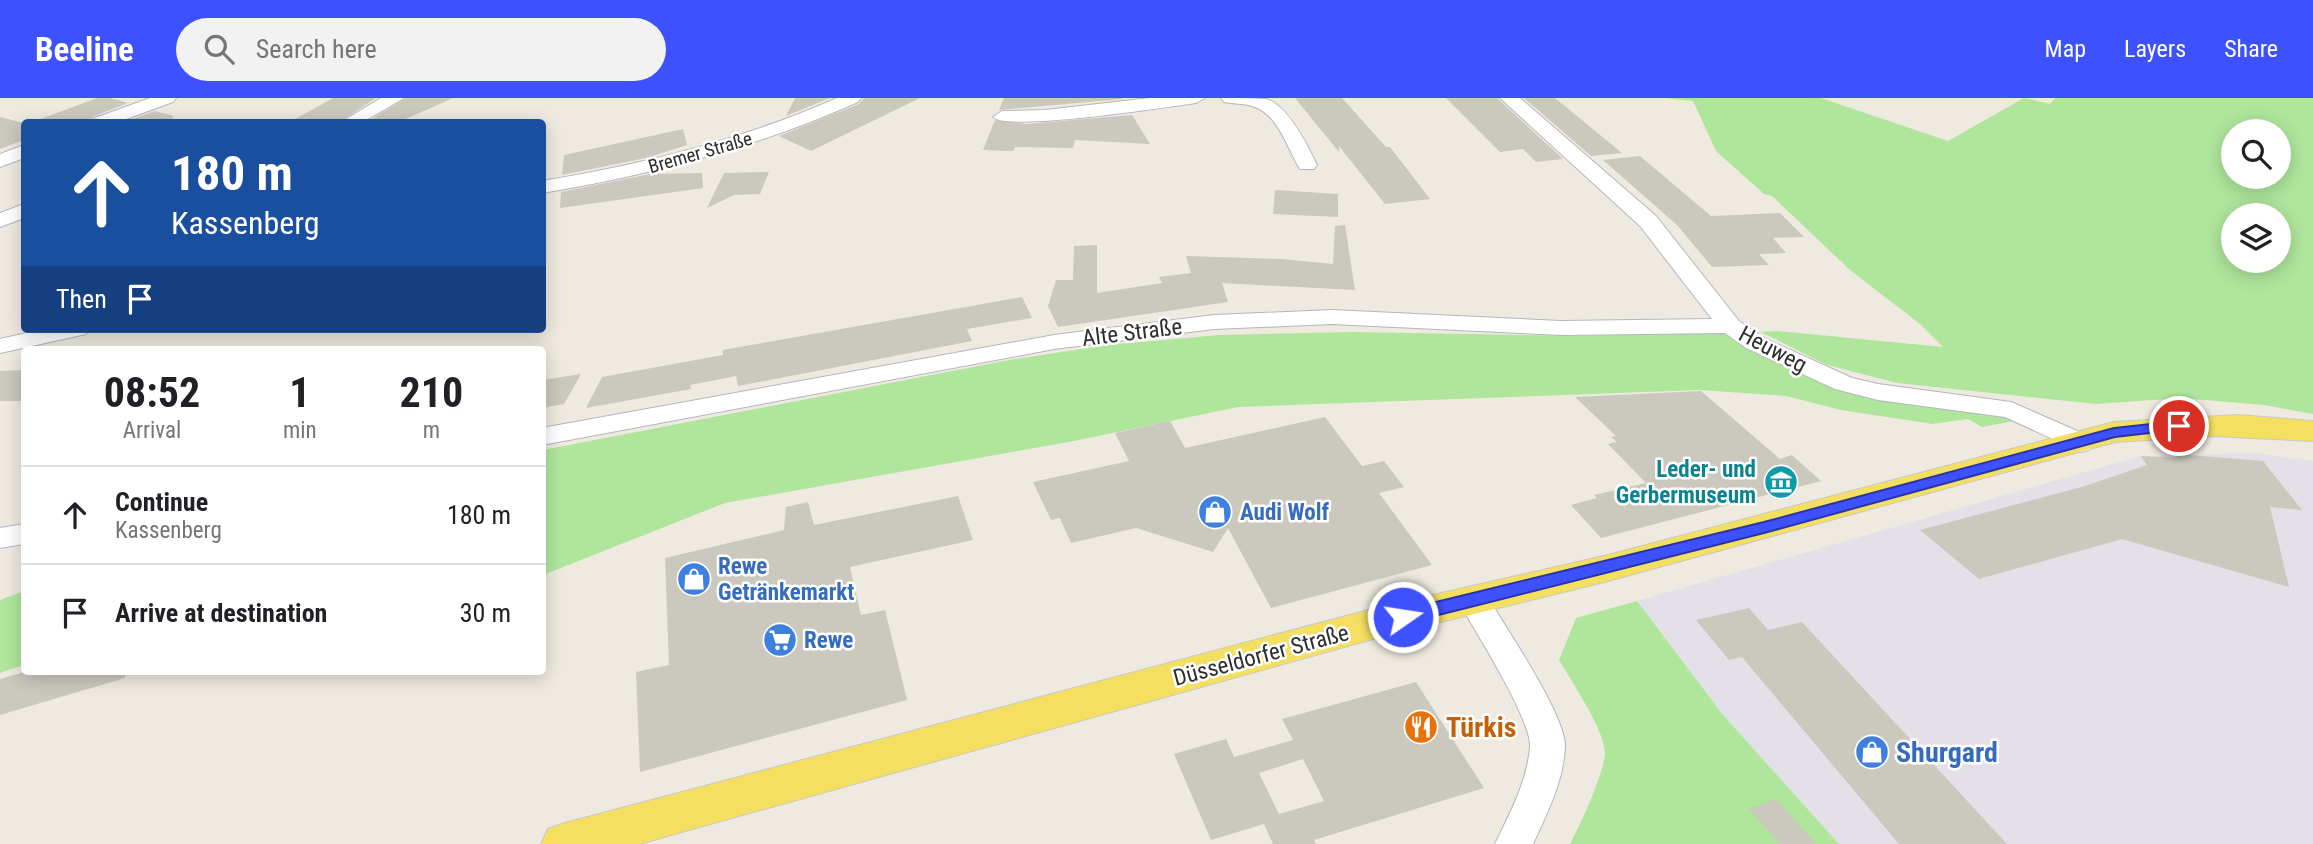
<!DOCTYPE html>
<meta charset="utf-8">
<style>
body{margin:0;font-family:"Roboto Condensed",sans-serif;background:#f2f2f2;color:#202124;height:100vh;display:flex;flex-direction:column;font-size:26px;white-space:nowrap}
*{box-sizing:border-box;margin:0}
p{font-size:23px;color:#757577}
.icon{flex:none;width:38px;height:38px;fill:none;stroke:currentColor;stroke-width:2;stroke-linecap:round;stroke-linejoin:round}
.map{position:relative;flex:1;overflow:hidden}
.drawer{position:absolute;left:21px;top:248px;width:525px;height:329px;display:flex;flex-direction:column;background:#fff;border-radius:7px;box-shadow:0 4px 18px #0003}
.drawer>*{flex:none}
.banner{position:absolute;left:21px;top:21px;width:525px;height:214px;border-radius:7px;box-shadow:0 4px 18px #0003;background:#1a4fa0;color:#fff;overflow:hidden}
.buttons{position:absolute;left:2221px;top:21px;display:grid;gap:14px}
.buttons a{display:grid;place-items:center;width:70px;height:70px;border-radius:50%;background:#fff;box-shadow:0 4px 18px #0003;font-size:35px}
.pin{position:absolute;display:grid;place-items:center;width:60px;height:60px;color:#fff;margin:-30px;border:4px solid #fff;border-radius:50%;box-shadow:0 2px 7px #0007}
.me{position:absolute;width:77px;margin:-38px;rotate:77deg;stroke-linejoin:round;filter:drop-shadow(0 0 5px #0008)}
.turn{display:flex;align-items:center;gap:24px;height:147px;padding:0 35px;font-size:32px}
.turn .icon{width:91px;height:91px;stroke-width:2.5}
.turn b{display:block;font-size:49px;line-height:60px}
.then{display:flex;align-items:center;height:66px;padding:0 35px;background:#0003;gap:14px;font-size:26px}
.eta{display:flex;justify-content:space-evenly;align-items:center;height:119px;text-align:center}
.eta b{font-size:42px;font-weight:700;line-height:49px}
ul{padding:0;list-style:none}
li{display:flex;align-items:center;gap:21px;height:98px;padding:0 35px;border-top:2px solid #e0e0e0}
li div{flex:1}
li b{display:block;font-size:26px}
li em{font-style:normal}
header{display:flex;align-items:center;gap:42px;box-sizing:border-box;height:98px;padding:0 35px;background:#3e51fe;color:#fff}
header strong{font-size:33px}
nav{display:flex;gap:38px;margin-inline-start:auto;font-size:24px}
.search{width:490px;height:63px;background:#f2f2f2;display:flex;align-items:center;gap:18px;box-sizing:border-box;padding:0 24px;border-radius:38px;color:#757577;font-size:26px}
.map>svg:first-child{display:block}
.industrial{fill:#e3e0e8}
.green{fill:#afe69c;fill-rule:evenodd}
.building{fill:#cbc8be;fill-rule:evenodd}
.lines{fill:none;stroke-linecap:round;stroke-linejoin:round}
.minor-casing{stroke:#b4b5c1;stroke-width:2}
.major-casing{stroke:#c9c9c9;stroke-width:2}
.minor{fill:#fff;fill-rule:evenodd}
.major{fill:#f4df60;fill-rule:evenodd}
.route{fill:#3e51fe;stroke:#2835a5;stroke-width:2}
.labels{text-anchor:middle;stroke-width:5;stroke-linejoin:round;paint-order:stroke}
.far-street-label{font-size:19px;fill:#2e2e2e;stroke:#fff}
.street-label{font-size:23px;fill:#2e2e2e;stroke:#fff}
.culture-label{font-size:23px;font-weight:bold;fill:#0d838f;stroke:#fff;text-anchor:end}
.shop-label{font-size:23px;font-weight:bold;fill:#366cbe;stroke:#fff;text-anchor:start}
.near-food-label{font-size:28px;font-weight:bold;fill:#c56008;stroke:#fff;text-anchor:start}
.near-shop-label{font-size:28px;font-weight:bold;fill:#366cbe;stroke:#fff;text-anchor:start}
</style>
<header>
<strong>Beeline</strong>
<div class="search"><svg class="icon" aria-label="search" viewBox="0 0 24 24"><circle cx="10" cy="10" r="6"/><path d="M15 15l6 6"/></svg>Search here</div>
<nav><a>Map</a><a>Layers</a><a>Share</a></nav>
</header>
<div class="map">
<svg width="2313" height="746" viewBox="0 0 2313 746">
<rect width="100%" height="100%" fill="#efeae0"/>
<polygon class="industrial" points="2256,355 2313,363 2313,746 1839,746 1723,617 1637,503 2141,358"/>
<g class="green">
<path d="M1663,0h158l127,43 76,-43 26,6 5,-6h258v316l-49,-9 -83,-7 -85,6 -199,-21 -70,-18 -66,-33 17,-1 165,16 -23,-23 -70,-54 -78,-74 -8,-2 -48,-43 -23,-50zM2233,33h45v46h-45zM2233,117h45v46h-45z"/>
<polygon points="1727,231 1843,289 2025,321 1982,329 1968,321 1933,326 1841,312 1786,298 1700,292 1238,309 1074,343 725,405 543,477 543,352 1009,262 1107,247 1219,237 1352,234 1586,238"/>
<polygon points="24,493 24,567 0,575 0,502"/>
<path d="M1637,503l86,114 116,129h-269c10,-19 35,-72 35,-92 -1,-23 -34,-71 -46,-92l17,-42z"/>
</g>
<g class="building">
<polygon points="97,0 110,0 128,5 94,18 90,24 38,24 38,22"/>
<polygon points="333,0 376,0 339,24 290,24"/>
<polygon points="406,0 453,0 399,24 367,24"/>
<polygon points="795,0 830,0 786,18"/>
<polygon points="864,0 920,0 811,53 779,38 859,6"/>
<polygon points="1004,0 1122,0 1122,1 999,12"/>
<polygon points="1295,0 1342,0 1386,49 1390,49 1430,101 1385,106 1339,48 1339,54"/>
<polygon points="1446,0 1497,0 1563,61 1536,64 1523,51 1500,54"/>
<polygon points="1524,0 1555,0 1622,55 1591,58"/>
<polygon points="155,13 173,18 172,24 124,24"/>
<polygon points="1132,17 1150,46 1075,42 1073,50 1015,49 1013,53 983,52 995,22 1026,26"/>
<polygon points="0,19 24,25 24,42 0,51"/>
<polygon points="683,31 687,47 646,60 562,77 564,57"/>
<polygon points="1640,58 1711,118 1780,115 1804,139 1773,140 1786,155 1759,156 1769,167 1712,169 1677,127 1603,62"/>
<polygon points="769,74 760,96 734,97 707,110 724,75"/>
<polygon points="702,75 703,90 560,110 561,94 650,76"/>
<polygon points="1275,92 1338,96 1338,119 1273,116"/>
<polygon points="1345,127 1355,192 1222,185 1228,204 1058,229 1048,208 1056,182 1073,182 1074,148 1097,147 1097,195 1162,185 1159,179 1191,175 1186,158 1281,161 1333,166 1335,128"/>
<polygon points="1022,199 1032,220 967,231 972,243 738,288 736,278 690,287 691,291 586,310 602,279 723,257 723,252"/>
<polygon points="24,272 24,303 0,303 0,273"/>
<polygon points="581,276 564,306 542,310 542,282"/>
<polygon points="1701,293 1780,361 1792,357 1821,383 1601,440 1571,407 1597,400 1594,397 1646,385 1608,346 1617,344 1611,339 1616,338 1575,299"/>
<polygon points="1325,319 1362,368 1384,363 1404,389 1379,395 1432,467 1271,510 1228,430 1213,454 1136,430 1071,445 1060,420 1051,422 1033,384 1129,363 1115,335 1170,323 1185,350"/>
<polygon points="2176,356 2263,363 2302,412 2270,409 2289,489 2122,441 1979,481 1920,432 2085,388 2147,367 2141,358 2177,360"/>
<polygon points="958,398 973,442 850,469 861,517 885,512 907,602 640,674 636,574 669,567 665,460 784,432 786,409 808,404 814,427"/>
<polygon points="1749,510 1768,532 1802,524 2007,746 1899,746 1742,559 1729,562 1696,522"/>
<polygon points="24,574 125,574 125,580 0,617 0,581"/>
<path d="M1416,584l68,106 -170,52 2,4h-43l-9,-20 -53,16 -37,-86 52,-15 8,18 59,-17 -11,-21zM1303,661l21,42 -45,13 -20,-41z"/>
<polygon points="1776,701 1816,746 1780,746 1749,711"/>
</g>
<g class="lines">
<g class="minor-casing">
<g id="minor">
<polygon points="150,0 176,0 173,4 118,24 93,24 95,20"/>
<polygon points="381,0 404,0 363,24 341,24"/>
<path d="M837,0h24l-3,4c-101,45 -206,73 -316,91v-12c102,-17 200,-41 295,-83z"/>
<path d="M1150,0h55l-9,5c-28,4 -191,29 -203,14l9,-6 43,-1z"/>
<path d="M1221,0c14,0 32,0 45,1 22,6 42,47 51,66l-3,4h-14c-13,-20 -21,-55 -48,-63 -9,-3 -19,-2 -28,-4z"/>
<polygon points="1500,0 1520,0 1656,118 1739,223 1764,240 1852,280 1878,286 2011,304 2091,339 2095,345 2091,351 2081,354 2005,319 1878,302 1835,291 1746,250 1725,235 1561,237 1332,226 1214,231 1054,251 542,347 542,330 1054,237 1214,217 1332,212 1561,223 1712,221 1640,128"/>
<polygon points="24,47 24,60 0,69 0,56"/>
<polygon points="24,106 24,120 0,129 0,115"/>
<polygon points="44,231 89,231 86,236 0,255 0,241"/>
<polygon points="24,426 24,446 0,450 0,430"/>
<path d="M1474,492l11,3c18,30 81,123 80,153 -1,35 -18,67 -32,98h-38c15,-31 32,-62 35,-97 2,-27 -56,-118 -72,-146l5,-8z"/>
</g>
</g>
<g class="major-casing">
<polygon id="major" points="2238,317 2313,323 2313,343 2214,338 2115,344 1608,483 1380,539 639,746 541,746 548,731 565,725 1380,509 1608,457 2114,324"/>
</g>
<use href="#minor" class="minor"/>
<use href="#major" class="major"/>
</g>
<polygon class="route" points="2179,323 2184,324 2187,328 2184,331 2115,339 1764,435 1403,526 1397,524 1394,519 1397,514 1403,512 1764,424 2114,330"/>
<defs>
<g id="museum-disc" transform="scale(1.75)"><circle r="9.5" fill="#0f9aa8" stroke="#fff"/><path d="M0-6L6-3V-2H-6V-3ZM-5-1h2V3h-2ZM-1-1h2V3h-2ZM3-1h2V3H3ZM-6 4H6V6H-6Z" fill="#fff"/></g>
<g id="shop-disc" transform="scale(1.75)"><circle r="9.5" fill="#3f7fe0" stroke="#fff"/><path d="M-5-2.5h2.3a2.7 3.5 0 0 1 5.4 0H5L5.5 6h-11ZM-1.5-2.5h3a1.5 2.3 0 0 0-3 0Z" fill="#fff"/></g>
<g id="supermarket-disc" transform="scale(1.75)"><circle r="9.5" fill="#3f7fe0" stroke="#fff"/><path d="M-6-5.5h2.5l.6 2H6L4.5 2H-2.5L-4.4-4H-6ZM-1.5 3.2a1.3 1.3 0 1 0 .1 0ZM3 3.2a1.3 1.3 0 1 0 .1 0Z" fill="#fff"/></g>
<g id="restaurant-disc" transform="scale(1.75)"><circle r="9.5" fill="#e8710a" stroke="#fff"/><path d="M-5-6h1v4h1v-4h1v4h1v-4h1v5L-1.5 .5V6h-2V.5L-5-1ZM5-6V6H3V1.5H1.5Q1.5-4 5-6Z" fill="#fff"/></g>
</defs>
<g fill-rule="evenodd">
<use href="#museum-disc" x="1781" y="384"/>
<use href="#shop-disc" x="1215" y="414"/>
<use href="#shop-disc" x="694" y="481"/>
<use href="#supermarket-disc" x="780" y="542"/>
<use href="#restaurant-disc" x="1421" y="629"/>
<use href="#shop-disc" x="1872" y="654"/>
</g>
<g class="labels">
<g class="far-street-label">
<text transform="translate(700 54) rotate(-16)" y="7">Bremer Straße</text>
</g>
<g class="street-label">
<text transform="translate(1132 234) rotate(-7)" y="8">Alte Straße</text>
<text transform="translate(1773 251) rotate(28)" y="8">Heuweg</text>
<text transform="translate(1261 557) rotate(-15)" y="8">Düsseldorfer Straße</text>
</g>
<g class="culture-label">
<text x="1756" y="379">Leder- und<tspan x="1756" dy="26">Gerbermuseum</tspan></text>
</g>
<g class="shop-label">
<text x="1240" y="422">Audi Wolf</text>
<text x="718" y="476">Rewe<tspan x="718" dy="26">Getränkemarkt</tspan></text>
<text x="804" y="550">Rewe</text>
</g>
<g class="near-food-label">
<text x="1446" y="639">Türkis</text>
</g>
<g class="near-shop-label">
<text x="1896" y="664">Shurgard</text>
</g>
</g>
</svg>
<div class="buttons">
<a><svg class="icon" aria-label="search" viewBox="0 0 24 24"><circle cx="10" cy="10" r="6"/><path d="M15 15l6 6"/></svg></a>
<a><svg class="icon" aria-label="layers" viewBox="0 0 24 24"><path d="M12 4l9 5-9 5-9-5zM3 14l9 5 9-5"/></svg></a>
</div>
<div class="pin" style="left:2179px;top:328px;background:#d93025"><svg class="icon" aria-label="arrive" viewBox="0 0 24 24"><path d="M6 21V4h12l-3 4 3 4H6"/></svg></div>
<svg class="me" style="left:1403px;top:519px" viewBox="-20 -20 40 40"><circle r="17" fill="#3e51fe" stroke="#fff" stroke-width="3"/><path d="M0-11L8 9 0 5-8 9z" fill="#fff"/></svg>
<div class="banner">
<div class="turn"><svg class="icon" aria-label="ahead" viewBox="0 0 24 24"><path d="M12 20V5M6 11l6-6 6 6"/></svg><div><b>180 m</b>Kassenberg</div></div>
<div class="then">Then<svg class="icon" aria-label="arrive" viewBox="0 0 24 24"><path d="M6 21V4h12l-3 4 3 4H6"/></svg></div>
</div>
<section class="drawer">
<div class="eta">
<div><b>08:52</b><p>Arrival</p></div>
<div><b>1</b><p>min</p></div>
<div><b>210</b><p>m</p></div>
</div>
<ul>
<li><svg class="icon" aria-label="ahead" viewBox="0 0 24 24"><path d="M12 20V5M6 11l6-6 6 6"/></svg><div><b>Continue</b><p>Kassenberg</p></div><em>180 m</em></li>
<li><svg class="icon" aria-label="arrive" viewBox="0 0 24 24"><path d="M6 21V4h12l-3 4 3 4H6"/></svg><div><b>Arrive at destination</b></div><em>30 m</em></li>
</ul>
</section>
</div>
